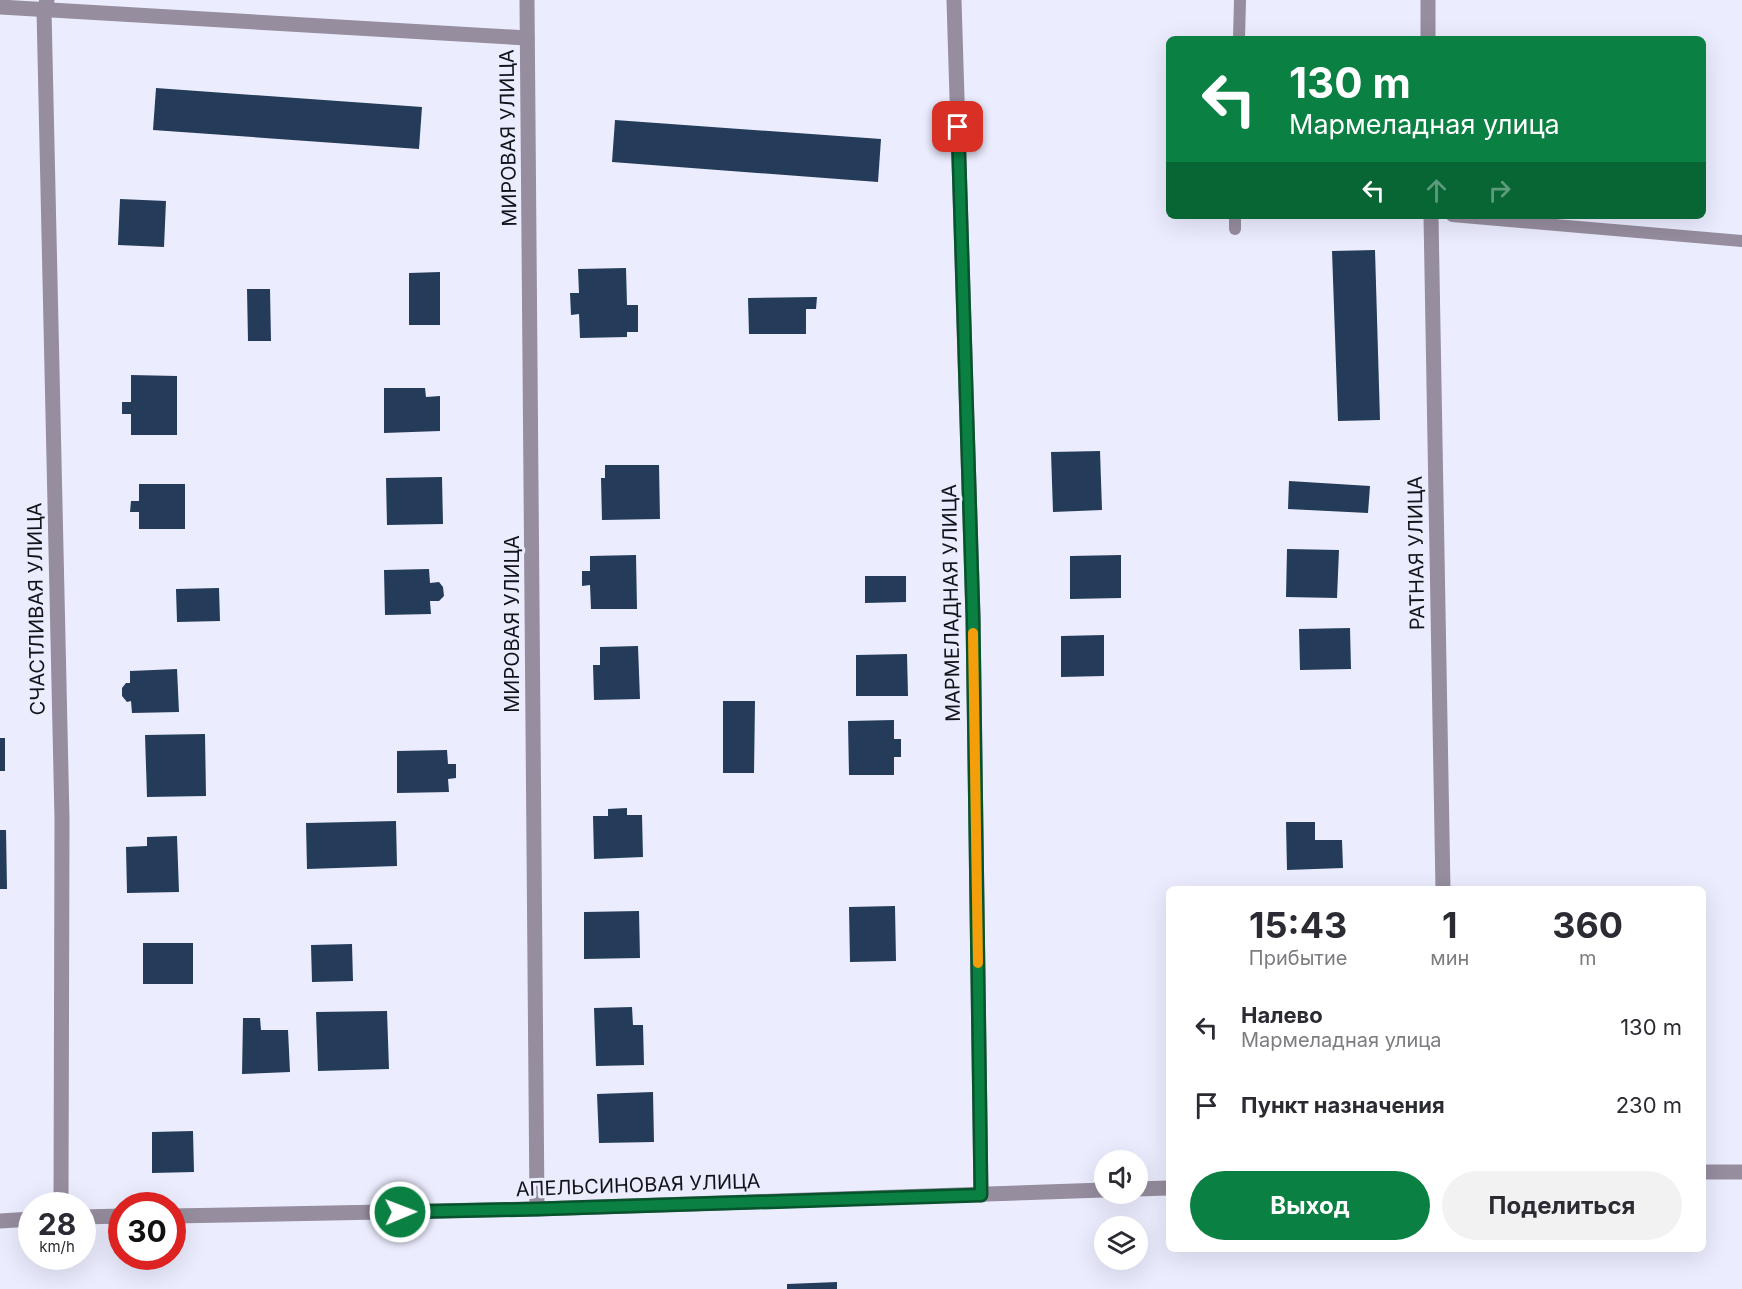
<!DOCTYPE html>
<html lang="ru">
<meta charset="utf-8">
<style>
body{margin:0;font-family:Inter,sans-serif;background:#f2f2f3;color:#2b2b33;height:100vh;display:flex;flex-direction:column;font-size:22px;white-space:nowrap}
*{box-sizing:border-box;margin:0}
p{font-size:20px;color:#7c7c81}
.icon{flex:none;width:33px;height:33px;fill:none;stroke:currentColor;stroke-width:2;stroke-linecap:round;stroke-linejoin:round}
.map{position:relative;flex:1;overflow:hidden}
.drawer{position:absolute;left:1166px;top:886px;width:540px;height:366px;display:flex;flex-direction:column;background:#fff;border-radius:9px;box-shadow:0 6px 24px #0002}
.drawer>*{flex:none}
.guide{position:absolute;left:1166px;top:36px;width:540px;height:183px;border-radius:9px;box-shadow:0 6px 24px #0002;background:#0b8043;color:#fff;overflow:hidden}
.tools{position:absolute;left:1094px;top:1150px;display:grid;gap:12px}
.tools a{display:grid;place-items:center;width:54px;height:54px;border-radius:50%;background:#fff;box-shadow:0 6px 24px #0002;font-size:30px}
.speed{position:absolute;left:18px;top:1192px;display:flex;gap:12px;font-size:30px;font-weight:700;text-align:center}
.speed>*{display:grid;place-content:center;width:78px;height:78px;border-radius:50%;background:#fff;box-shadow:0 6px 24px #0002;line-height:1}
.speed small{font-size:15px;font-weight:400}
.speed .limit{border:9px solid #d22;background:#fff;color:#111}
.pin{position:absolute;display:grid;place-items:center;width:51px;height:51px;color:#fff;margin:-26px;border-radius:12px;box-shadow:0 3px 9px #0006}
.me{position:absolute;width:66px;margin:-33px;rotate:89deg;stroke-linejoin:round;filter:drop-shadow(0 0 4px #0008)}
.turn{display:flex;align-items:center;gap:21px;height:126px;padding:0 24px;font-size:27px}
.turn .icon{width:78px;height:78px;stroke-width:2.5}
.turn b{display:block;font-size:42px;line-height:51px}
.lanes{display:flex;align-items:center;height:57px;padding:0 24px;background:#0003;justify-content:center;gap:30px;direction:ltr}
.lanes .off{opacity:.35}
.eta{display:flex;justify-content:space-evenly;align-items:center;height:102px;text-align:center}
.eta b{font-size:36px;font-weight:700;line-height:42px}
.primary-button{display:flex;gap:12px;margin-top:auto;padding:12px 24px}
.primary-button a{flex:1;height:69px;border-radius:36px;background:#0b8043;color:#fff;font-size:24px;font-weight:700;line-height:69px;text-align:center}
.primary-button a+a{background:#f2f2f3;color:#2b2b33}
ul{padding:0;list-style:none}
li{display:flex;align-items:center;gap:18px;height:78px;padding:0 24px}
li div{flex:1}
li b{display:block;font-size:22px}
li em{font-style:normal}
.map>svg:first-child{display:block}
.building{fill:#243c5a}
.lines{fill:none;stroke-linecap:round;stroke-linejoin:round}
.lane{stroke:#968d9f;stroke-width:12}
.street{stroke:#968d9f;stroke-width:15}
.route-casing{stroke:#07532c;stroke-width:15}
.route{stroke:#0b8043;stroke-width:10}
.slow{stroke:#f59e0b;stroke-width:10}
.labels{text-anchor:middle;stroke-width:6;stroke-linejoin:round;paint-order:stroke}
.street-label{font-size:20px;fill:#13141a;stroke:#ebedff}
</style>
<div class="map">
<svg width="1742" height="1289" viewBox="0 0 1742 1289">
<rect width="100%" height="100%" fill="#ebedff"/>
<g class="building">
<polygon points="156,88 422,107 419,149 153,130"/>
<polygon points="615,120 881,139 878,182 612,162"/>
<polygon points="120,199 166,201 164,247 118,245"/>
<polygon points="1375,250 1380,420 1338,421 1332,251"/>
<polygon points="626,268 627,305 638,305 638,332 627,332 627,337 580,338 579,314 571,315 570,293 579,293 578,269"/>
<polygon points="440,272 440,325 409,325 409,273"/>
<polygon points="247,289 270,289 271,341 248,341"/>
<polygon points="817,297 816,309 806,309 806,334 749,334 748,298"/>
<polygon points="131,375 177,376 177,435 131,435 131,414 122,414 122,402 131,402"/>
<polygon points="384,388 425,388 426,397 440,396 440,431 384,433"/>
<polygon points="1100,451 1102,510 1053,512 1051,452"/>
<polygon points="605,465 659,465 660,519 602,520 601,478 605,478"/>
<polygon points="442,477 443,524 387,525 386,478"/>
<polygon points="1289,481 1370,486 1368,513 1288,509"/>
<polygon points="139,484 185,484 185,529 139,529 139,512 130,512 131,501 139,501"/>
<polygon points="1287,549 1339,550 1337,598 1286,597"/>
<polygon points="636,555 637,609 591,609 590,585 582,586 582,571 590,571 590,556"/>
<polygon points="1121,555 1121,598 1070,599 1070,556"/>
<polygon points="429,569 430,583 439,582 443,587 444,596 439,601 430,601 431,614 385,615 384,570"/>
<polygon points="865,576 906,576 906,602 865,603"/>
<polygon points="219,588 220,621 177,622 176,589"/>
<polygon points="1350,628 1351,669 1300,670 1299,629"/>
<polygon points="1104,635 1104,676 1061,677 1061,636"/>
<polygon points="638,646 640,699 594,700 593,665 600,665 600,647"/>
<polygon points="907,654 908,696 856,696 856,655"/>
<polygon points="177,669 179,712 132,713 131,701 127,702 122,696 122,688 126,683 130,683 130,671"/>
<polygon points="723,701 755,701 754,773 723,773"/>
<polygon points="894,720 894,739 901,739 901,757 894,757 894,775 849,775 848,721"/>
<polygon points="205,734 206,796 147,797 145,735"/>
<rect x="0" y="738" width="5" height="33"/>
<polygon points="447,750 448,764 456,764 456,778 448,779 449,792 397,793 397,751"/>
<polygon points="627,808 627,815 642,815 643,857 594,859 593,816 608,816 608,809"/>
<polygon points="396,821 397,866 307,869 306,823"/>
<polygon points="1286,822 1315,822 1315,840 1342,840 1343,868 1287,870"/>
<polygon points="0,830 6,830 7,889 0,889"/>
<polygon points="177,836 179,892 127,893 126,847 147,846 147,837"/>
<polygon points="895,906 896,961 850,962 849,907"/>
<polygon points="639,911 640,958 584,959 584,912"/>
<rect x="143" y="943" width="50" height="41"/>
<polygon points="352,944 353,981 312,982 311,945"/>
<polygon points="632,1007 633,1025 643,1025 644,1065 596,1066 594,1008"/>
<polygon points="387,1011 389,1069 318,1071 316,1012"/>
<polygon points="243,1018 260,1018 261,1030 288,1030 290,1072 242,1074"/>
<polygon points="653,1092 654,1142 599,1143 597,1094"/>
<polygon points="193,1131 194,1172 152,1173 152,1132"/>
<polygon points="837,1282 837,1289 787,1289 787,1284"/>
</g>
<g class="lines">
<g class="lane">
<polyline points="1239,39 1240,0"/>
<polyline points="1452,216 1742,241"/>
<polyline points="1235,229 1235,216"/>
</g>
<g class="street">
<polyline points="47,0 44,10 62,819 61,1206"/>
<polyline points="527,0 537,1209"/>
<polyline points="954,0 973,617 981,1195"/>
<polyline points="1428,0 1428,39"/>
<polyline points="0,7 527,38"/>
<polyline points="1431,216 1443,890"/>
<polyline points="1702,1172 1742,1172"/>
<polyline points="1137,1189 1168,1188"/>
<polyline points="172,1216 537,1209 1104,1190"/>
<polyline points="82,1217 122,1216"/>
<polyline points="0,1221 32,1219"/>
</g>
</g>
<g class="lines">
<g class="route-casing">
<polyline id="route" points="400,1212 537,1209 981,1195 973,617 958,127"/>
</g>
<use href="#route" class="route"/>
<polyline class="slow" points="973,633 978,963"/>
</g>
<g class="labels">
<g class="street-label">
<text transform="translate(508 138) rotate(-91)" y="7">МИРОВАЯ УЛИЦА</text>
<text transform="translate(1416 553) rotate(-91)" y="7">РАТНАЯ УЛИЦА</text>
<text transform="translate(951 603) rotate(-91)" y="7">МАРМЕЛАДНАЯ УЛИЦА</text>
<text transform="translate(36 609) rotate(-91)" y="7">СЧАСТЛИВАЯ УЛИЦА</text>
<text transform="translate(512 624) rotate(-90)" y="7">МИРОВАЯ УЛИЦА</text>
<text transform="translate(638 1185) rotate(-2)" y="7">АПЕЛЬСИНОВАЯ УЛИЦА</text>
</g>
</g>
</svg>
<div class="tools">
<a><svg class="icon" aria-label="sound" viewBox="0 0 24 24"><path d="M4 9h4l5-4v14l-5-4H4zM17 9q2 3 0 6"/></svg></a>
<a><svg class="icon" aria-label="layers" viewBox="0 0 24 24"><path d="M12 4l9 5-9 5-9-5zM3 14l9 5 9-5"/></svg></a>
</div>
<div class="speed"><div>28<small>km/h</small></div><div class="limit">30</div></div>
<div class="pin" style="left:958px;top:127px;background:#d93025"><svg class="icon" aria-label="arrive" viewBox="0 0 24 24"><path d="M6 21V4h12l-3 4 3 4H6"/></svg></div>
<svg class="me" style="left:400px;top:1212px" viewBox="-20 -20 40 40"><circle r="17" fill="#0b8043" stroke="#fff" stroke-width="3"/><path d="M0-11L8 9 0 5-8 9z" fill="#fff"/></svg>
<div class="guide">
<div class="turn"><svg class="icon" aria-label="left" viewBox="0 0 24 24"><path d="M17 20v-9H6M10 6l-5 5 5 5"/></svg><div><b>130 m</b>Мармеладная улица</div></div>
<div class="lanes"><svg class="icon" aria-label="left" viewBox="0 0 24 24"><path d="M17 20v-9H6M10 6l-5 5 5 5"/></svg><svg class="icon off" aria-label="ahead" viewBox="0 0 24 24"><path d="M12 20V5M6 11l6-6 6 6"/></svg><svg class="icon off" aria-label="right" viewBox="0 0 24 24"><path d="M7 20v-9h11M14 6l5 5-5 5"/></svg></div>
</div>
<section class="drawer">
<div class="eta">
<div><b>15:43</b><p>Прибытие</p></div>
<div><b>1</b><p>мин</p></div>
<div><b>360</b><p>m</p></div>
</div>
<ul>
<li><svg class="icon" aria-label="left" viewBox="0 0 24 24"><path d="M17 20v-9H6M10 6l-5 5 5 5"/></svg><div><b>Налево</b><p>Мармеладная улица</p></div><em>130 m</em></li>
<li><svg class="icon" aria-label="arrive" viewBox="0 0 24 24"><path d="M6 21V4h12l-3 4 3 4H6"/></svg><div><b>Пункт назначения</b></div><em>230 m</em></li>
</ul>
<div class="primary-button"><a>Выход</a><a>Поделиться</a></div>
</section>
</div>
